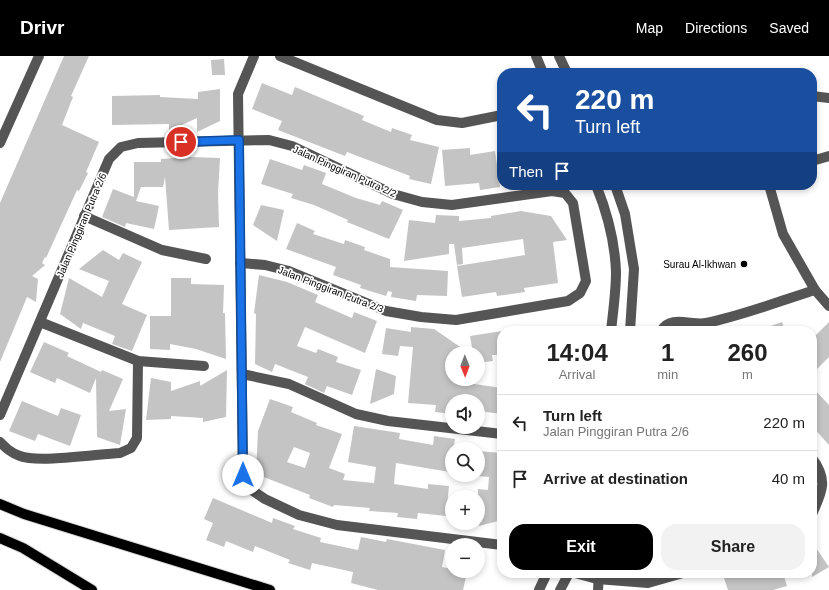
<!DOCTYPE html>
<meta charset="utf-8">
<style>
body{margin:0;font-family:Helvetica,sans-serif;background:#f2f2f2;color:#222;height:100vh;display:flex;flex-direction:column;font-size:15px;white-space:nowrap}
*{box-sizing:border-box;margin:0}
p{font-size:13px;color:#767676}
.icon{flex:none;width:22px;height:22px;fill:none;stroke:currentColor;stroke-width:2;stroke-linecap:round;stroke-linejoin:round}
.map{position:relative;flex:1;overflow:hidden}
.side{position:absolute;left:497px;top:270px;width:320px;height:252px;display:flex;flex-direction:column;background:#fff;border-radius:16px;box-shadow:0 2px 6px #0003}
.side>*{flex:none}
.top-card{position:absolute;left:497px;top:12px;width:320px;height:122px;border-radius:16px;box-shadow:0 2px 6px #0003;background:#1a4fa0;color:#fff;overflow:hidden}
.needle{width:26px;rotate:179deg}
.tools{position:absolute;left:445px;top:290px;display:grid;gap:8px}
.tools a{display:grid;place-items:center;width:40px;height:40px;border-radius:50%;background:#fff;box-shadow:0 2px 6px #0003;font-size:20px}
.pin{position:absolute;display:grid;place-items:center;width:34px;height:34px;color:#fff;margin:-17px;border:2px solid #fff;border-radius:50%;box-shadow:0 1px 4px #0007}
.me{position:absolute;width:44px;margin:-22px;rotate:0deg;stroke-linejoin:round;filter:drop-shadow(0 0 3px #0008)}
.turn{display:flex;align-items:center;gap:14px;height:84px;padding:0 12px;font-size:18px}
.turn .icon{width:52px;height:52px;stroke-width:2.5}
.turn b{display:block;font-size:28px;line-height:34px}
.then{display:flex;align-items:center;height:38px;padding:0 12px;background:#0003;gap:8px;font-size:15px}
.eta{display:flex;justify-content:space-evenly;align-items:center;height:68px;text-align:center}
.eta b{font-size:24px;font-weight:700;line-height:28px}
.primary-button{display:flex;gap:8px;margin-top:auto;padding:8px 12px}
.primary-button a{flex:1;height:46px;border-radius:16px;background:#000;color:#fff;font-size:16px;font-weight:700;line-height:46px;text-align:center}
.primary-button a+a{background:#f2f2f2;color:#222}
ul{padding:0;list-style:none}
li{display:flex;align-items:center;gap:12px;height:56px;padding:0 12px;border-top:1px solid #e0e0e0}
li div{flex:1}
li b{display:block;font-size:15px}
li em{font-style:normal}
header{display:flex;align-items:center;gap:24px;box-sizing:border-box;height:56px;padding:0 20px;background:#000;color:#fff}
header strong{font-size:19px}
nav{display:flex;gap:22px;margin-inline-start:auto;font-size:14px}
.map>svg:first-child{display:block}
.building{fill:#c4c4c4;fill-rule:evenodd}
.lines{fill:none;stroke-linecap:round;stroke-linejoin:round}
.major-casing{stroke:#dbdbdb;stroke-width:12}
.minor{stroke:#555;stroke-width:10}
.major{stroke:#000;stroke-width:10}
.route-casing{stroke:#114b97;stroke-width:10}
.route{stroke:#1a73e8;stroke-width:7}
.poi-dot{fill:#000;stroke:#fff;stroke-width:1.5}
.labels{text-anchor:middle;stroke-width:3.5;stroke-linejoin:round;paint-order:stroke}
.street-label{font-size:10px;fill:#000;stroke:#fff}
.poi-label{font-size:10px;fill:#000;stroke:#fff;text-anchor:end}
</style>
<header>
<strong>Drivr</strong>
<nav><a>Map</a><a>Directions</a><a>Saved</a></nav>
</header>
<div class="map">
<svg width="829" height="534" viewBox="0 0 829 534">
<rect width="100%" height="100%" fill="#fff"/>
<g class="building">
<polygon points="64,0 89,0 71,40 73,41 62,69 99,86 86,116 88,117 79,135 77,134 46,202 45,201 42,207 45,209 32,220 38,223 36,246 27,241 0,306 0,147"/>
<polygon points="224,3 225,19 212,19 211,4"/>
<polygon points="262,27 292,39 295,31 364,60 362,64 391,76 392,72 412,79 410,84 439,91 431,128 409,123 410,120 347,96 345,100 278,74 282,65 252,53"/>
<polygon points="220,33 220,65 197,76 197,62 169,75 169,68 112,69 112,40 160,39 160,41 198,43 198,36"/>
<polygon points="470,92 470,99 495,95 500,131 480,134 479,127 445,130 442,94"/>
<polygon points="191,101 220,102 218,137 219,171 169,174 165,121 163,131 141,131 136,145 159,150 154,173 126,167 125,171 102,161 113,133 134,141 134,106 161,106 161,103"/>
<polygon points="270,103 302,114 304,109 326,117 322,128 356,142 380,149 382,145 403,154 389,183 347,166 348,164 314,149 291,142 293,138 261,128"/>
<polygon points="261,149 284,154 277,185 253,169"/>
<polygon points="521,155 551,160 567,184 553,186 558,227 524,232 525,236 497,240 496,236 462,241 457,210 525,199 523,183 462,192 463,208 457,209 454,188 449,188 449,198 404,205 409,164 435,167 436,159 459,160 459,165 491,162 491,160"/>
<polygon points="297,167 315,175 313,178 344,188 345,184 365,191 364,194 390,203 390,211 448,215 447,240 417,239 416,245 391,241 392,236 388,235 386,240 360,232 361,229 333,219 336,211 286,193"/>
<polygon points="103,194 119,204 123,197 142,206 122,248 147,259 132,295 112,288 115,280 83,267 81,273 60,258 69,222 102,241 109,225 79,213"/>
<polygon points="259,219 287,226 318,239 315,246 352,262 354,256 377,265 365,297 305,271 297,290 316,297 318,293 338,301 336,306 361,314 352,339 327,330 324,337 305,328 308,321 275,308 272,316 255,308 256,258 254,257"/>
<polygon points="171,222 191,222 191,228 224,229 223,257 225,257 226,303 196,293 170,288 170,294 150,293 150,260 171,260"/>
<polygon points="782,266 785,275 759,275 759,274"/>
<polygon points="829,266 829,301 812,318 812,283"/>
<polygon points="411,271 434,273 469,297 452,297 452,323 460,323 460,326 502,332 502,358 478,355 478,345 452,345 452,358 435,356 436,349 408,347 413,291 400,290 398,300 382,298 386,272 411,276"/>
<polygon points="502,275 502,299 492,299 493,305 478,307 478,297 473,297 470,280"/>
<polygon points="44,286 69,297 67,300 101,316 102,314 123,323 109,355 126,353 120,389 97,381 96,322 90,337 57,322 55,327 30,316"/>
<polygon points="376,313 396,320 394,338 370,348"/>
<polygon points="227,314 226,361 203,366 203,362 171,360 171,363 146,364 151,322 171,326 171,335 200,325 200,330"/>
<polygon points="812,331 829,349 829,389 812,370"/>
<path d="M270,343l23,8 -2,5 26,11 -1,2 26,9 -13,34 16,6 -2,6 31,3 2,-16 -28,-5 6,-36 46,7 -1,6 34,6 1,-9 21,3 -5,33 -54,-9 -2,21 34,5v-5l21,2 -3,30 -28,-3 -1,6 -20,-2 1,-4 -29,-2 1,-3 -36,-3 -1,2 -24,-9 1,-3 -54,-21 2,-43zM294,391l16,6 -5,15 -18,-6z"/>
<polygon points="22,345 58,360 61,352 81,359 70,390 38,378 35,385 9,375"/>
<polygon points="478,395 502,397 502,464 479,470 481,445 478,445 478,433 488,434 489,421 478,420"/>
<polygon points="213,442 272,467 273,462 295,470 293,473 321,482 320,486 358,494 361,481 386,486 387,483 445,494 442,511 452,513 452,515 467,516 463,534 378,534 351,527 353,516 312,507 310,514 288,507 290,504 255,490 253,496 226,485 224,491 206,484 213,467 204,463"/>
<polygon points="812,486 829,511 812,521"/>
<polygon points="741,517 783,517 787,530 773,534 728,534 724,522"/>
</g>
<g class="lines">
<g class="major-casing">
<g id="major">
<polyline points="0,448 24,458 270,534"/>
<polyline points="0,482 23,492 92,534"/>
</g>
</g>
<g class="minor">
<polyline points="254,0 238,38 243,419 250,433 265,443 299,459 337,469 502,489"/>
<polyline points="280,0 437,64 462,67 502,59"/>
<polyline points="536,0 543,17"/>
<polyline points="559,0 567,17"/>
<polyline points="812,40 829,42"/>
<polyline points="0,87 39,0"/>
<polyline points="812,105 829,100"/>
<path d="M596,129c11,27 19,58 20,87 0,20 -3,40 -5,59"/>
<polyline points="615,129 625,158 634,213 630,275"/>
<polyline points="769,129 783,178 815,234 829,250"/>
<polyline points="84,160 162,194 206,203"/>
<polyline points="40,266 138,305 204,310"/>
<path d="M661,275c9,-17 31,-5 45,-8 35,-7 74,-22 109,-33"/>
<polyline points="242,318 289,328 356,358 388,365 502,378"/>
<polyline points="0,359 109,103 121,91 138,87 269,84 292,90 393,138 422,146 452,149 552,135 565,137 573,147 586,225 580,237 568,245 456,264 421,261 386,255 289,215 265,209 240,207"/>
<path d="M0,386c6,6 11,11 20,14 18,7 78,-2 100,-3l11,-5 6,-10 1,-77"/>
<path d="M812,402c16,21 11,33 0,56"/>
<polyline points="575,517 597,523 648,527 683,517"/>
<polyline points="539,534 547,517"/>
<polyline points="560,534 569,517"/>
<polyline points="598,534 599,517"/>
</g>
<use href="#major" class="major"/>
</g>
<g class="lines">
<g class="route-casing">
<polyline id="route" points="181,86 239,84 243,419"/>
</g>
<use href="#route" class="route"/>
</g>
<circle class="poi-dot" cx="744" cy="208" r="4"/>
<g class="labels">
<g class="street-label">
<text transform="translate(345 115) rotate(24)" y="4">Jalan Pinggiran Putra 2/2</text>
<text transform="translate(81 169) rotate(-67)" y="4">Jalan Pinggiran Putra 2/6</text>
<text transform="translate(331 233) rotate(21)" y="4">Jalan Pinggiran Putra 2/3</text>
</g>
<g class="poi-label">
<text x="736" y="212">Surau Al-Ikhwan</text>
</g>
</g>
</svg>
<div class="tools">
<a><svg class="needle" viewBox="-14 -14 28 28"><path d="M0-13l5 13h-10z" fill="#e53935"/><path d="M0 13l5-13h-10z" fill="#767676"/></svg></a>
<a><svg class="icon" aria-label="sound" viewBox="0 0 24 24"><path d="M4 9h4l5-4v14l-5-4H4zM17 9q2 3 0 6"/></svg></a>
<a><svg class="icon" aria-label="search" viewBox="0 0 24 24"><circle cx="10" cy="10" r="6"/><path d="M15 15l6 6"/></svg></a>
<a>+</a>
<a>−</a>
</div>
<div class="pin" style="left:181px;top:86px;background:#d93025"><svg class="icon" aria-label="arrive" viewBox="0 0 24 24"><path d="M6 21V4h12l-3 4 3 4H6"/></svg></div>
<svg class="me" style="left:243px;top:419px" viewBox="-20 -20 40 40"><circle r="19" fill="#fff"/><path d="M0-13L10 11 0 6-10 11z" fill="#1a73e8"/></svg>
<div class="top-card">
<div class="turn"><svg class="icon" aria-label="left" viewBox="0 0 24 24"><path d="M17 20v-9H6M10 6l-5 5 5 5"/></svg><div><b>220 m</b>Turn left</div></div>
<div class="then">Then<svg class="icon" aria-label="arrive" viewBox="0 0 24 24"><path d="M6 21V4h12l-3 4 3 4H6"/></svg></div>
</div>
<section class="side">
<div class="eta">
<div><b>14:04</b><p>Arrival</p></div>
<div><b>1</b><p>min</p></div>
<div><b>260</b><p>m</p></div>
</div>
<ul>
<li><svg class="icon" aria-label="left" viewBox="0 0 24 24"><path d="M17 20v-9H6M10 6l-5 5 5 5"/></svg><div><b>Turn left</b><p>Jalan Pinggiran Putra 2/6</p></div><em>220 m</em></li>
<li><svg class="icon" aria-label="arrive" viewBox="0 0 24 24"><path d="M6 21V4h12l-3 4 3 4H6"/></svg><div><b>Arrive at destination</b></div><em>40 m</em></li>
</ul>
<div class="primary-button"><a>Exit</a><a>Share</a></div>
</section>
</div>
